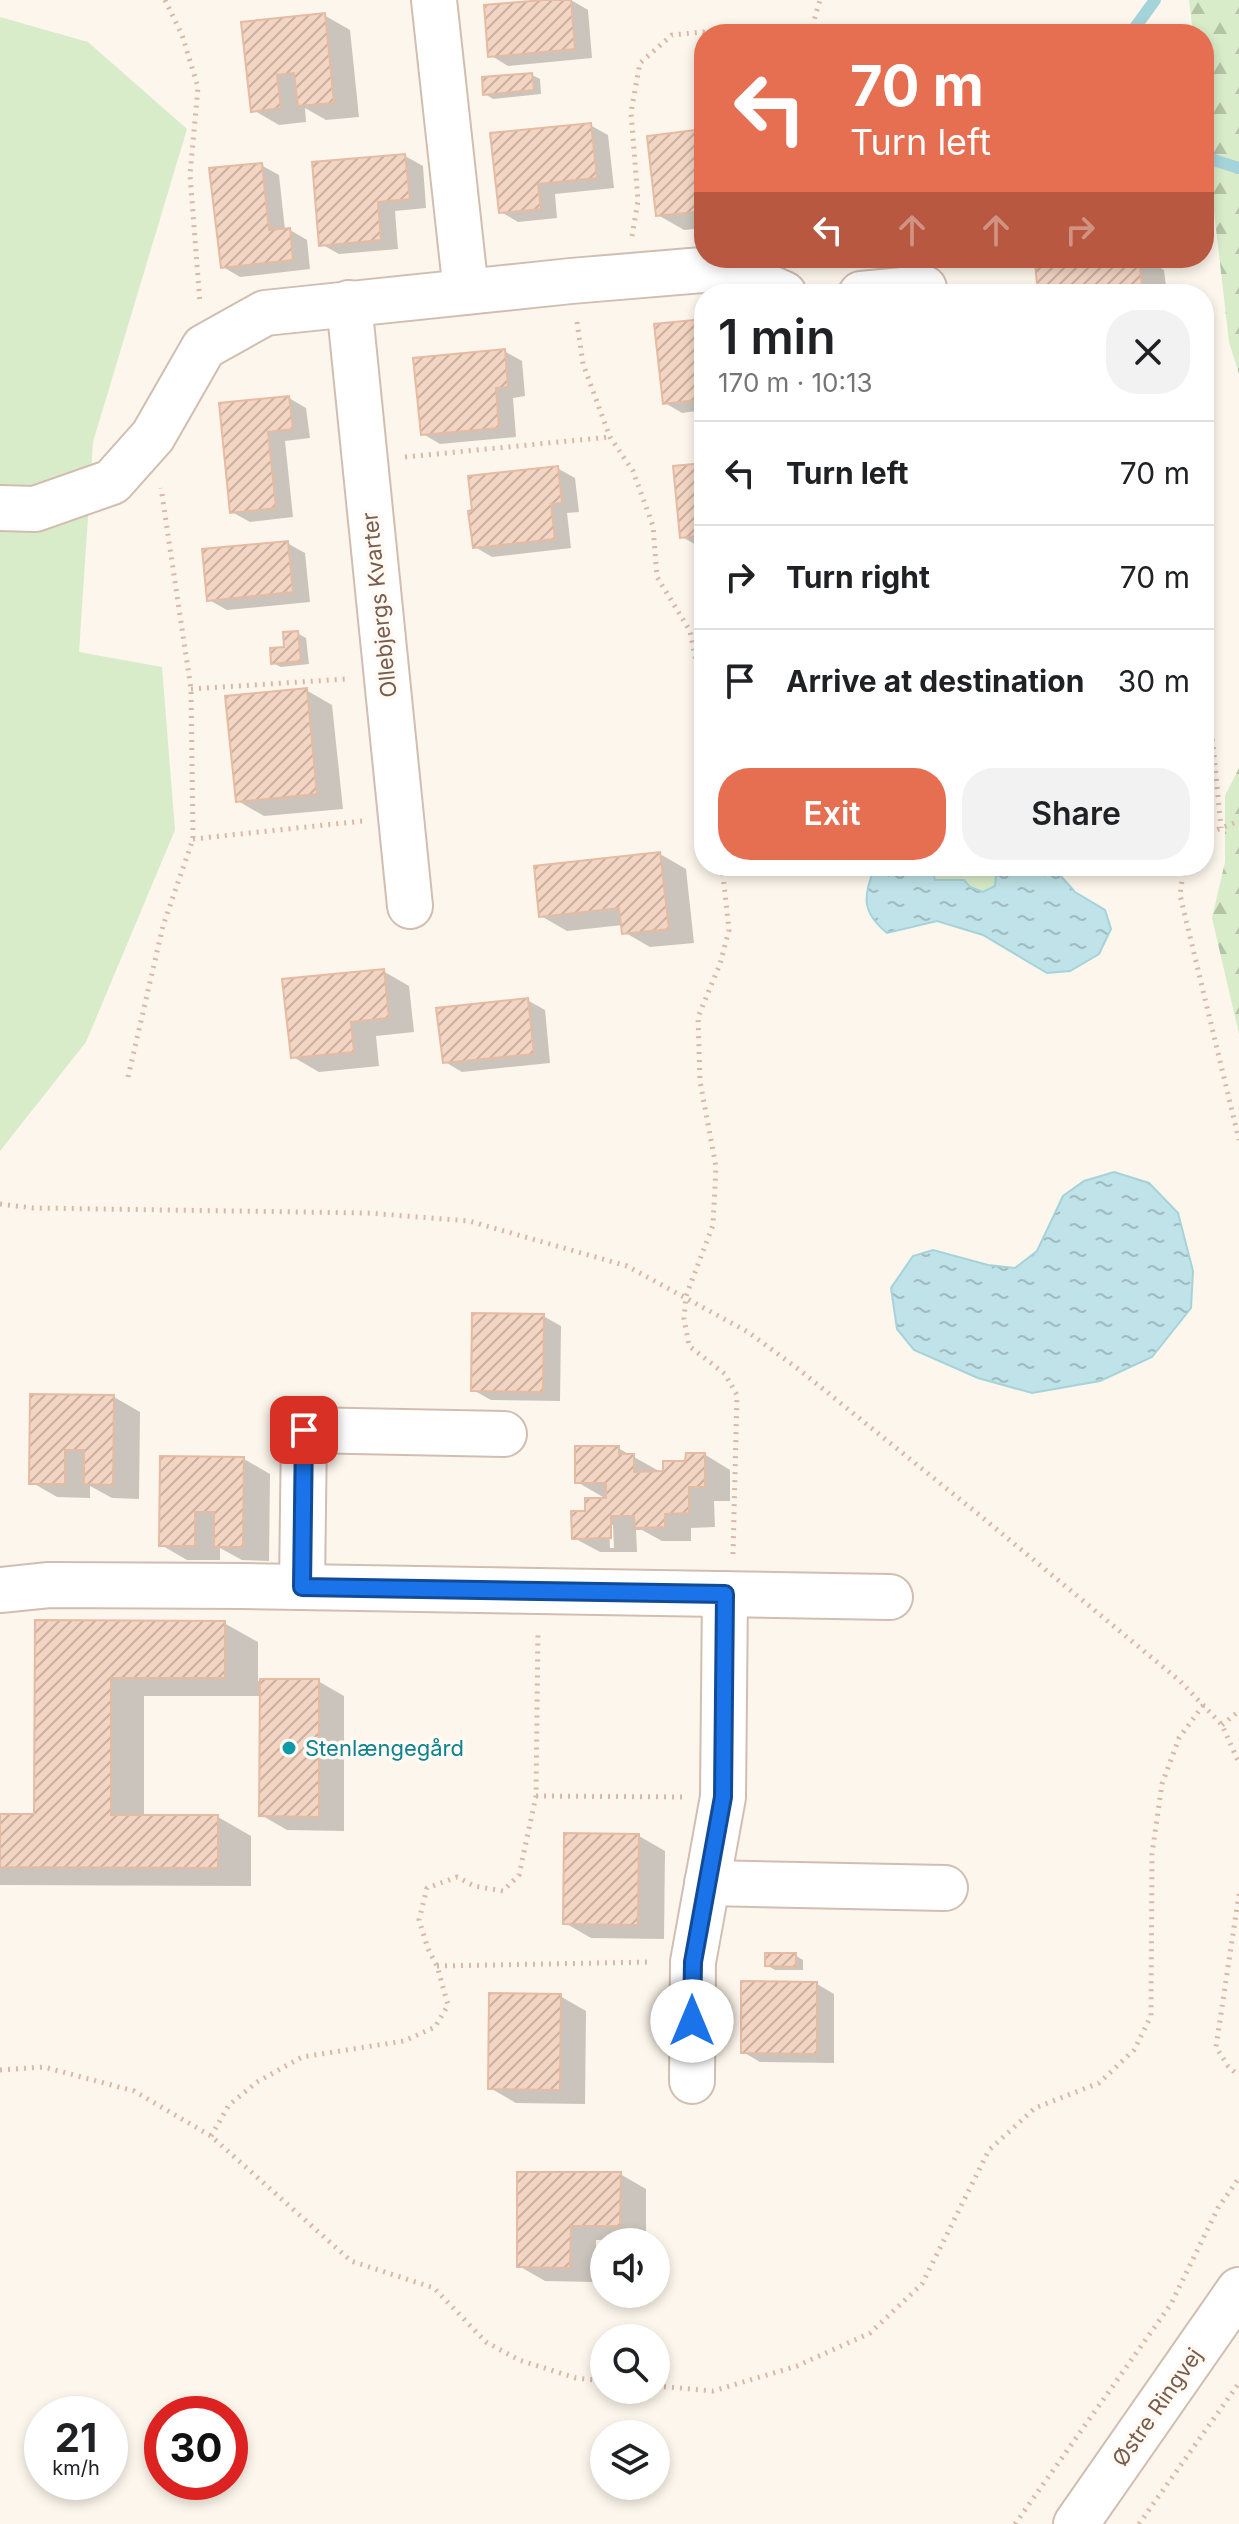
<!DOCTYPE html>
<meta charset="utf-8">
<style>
body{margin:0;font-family:Inter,sans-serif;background:#f2f2f2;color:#202124;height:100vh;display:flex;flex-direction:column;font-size:30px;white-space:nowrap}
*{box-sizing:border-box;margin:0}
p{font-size:26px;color:#757577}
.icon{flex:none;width:44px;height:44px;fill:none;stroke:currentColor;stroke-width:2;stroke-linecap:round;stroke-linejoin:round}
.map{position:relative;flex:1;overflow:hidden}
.details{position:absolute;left:694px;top:284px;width:520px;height:592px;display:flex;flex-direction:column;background:#fff;border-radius:32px;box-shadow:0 4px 12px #0003}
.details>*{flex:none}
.top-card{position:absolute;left:694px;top:24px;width:520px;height:244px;border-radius:32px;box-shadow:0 4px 12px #0003;background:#e76f51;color:#fff;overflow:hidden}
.controls{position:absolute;left:590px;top:2228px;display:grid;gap:16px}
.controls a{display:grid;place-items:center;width:80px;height:80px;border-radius:50%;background:#fff;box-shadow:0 4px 12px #0003;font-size:40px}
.speed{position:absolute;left:24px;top:2396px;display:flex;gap:16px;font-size:40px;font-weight:700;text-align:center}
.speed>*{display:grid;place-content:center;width:104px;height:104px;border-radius:50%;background:#fff;box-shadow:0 4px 12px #0003;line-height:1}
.speed small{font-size:20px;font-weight:400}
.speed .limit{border:12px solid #d22;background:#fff;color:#111}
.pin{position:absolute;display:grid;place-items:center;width:68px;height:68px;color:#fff;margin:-34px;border-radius:16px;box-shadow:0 4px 12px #0006}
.me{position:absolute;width:88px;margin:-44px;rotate:0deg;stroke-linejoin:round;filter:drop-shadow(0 0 6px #0008)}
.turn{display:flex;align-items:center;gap:28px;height:168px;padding:0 24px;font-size:36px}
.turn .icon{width:104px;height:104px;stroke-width:2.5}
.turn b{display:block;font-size:56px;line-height:68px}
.lanes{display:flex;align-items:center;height:76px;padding:0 24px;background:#0003;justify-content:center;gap:40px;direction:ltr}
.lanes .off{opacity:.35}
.round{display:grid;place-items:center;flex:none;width:84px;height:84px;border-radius:32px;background:#f2f2f2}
.summary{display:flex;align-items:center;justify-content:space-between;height:136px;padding:0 24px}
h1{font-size:48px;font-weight:600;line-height:60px}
.cta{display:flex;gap:16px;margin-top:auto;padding:16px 24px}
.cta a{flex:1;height:92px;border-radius:32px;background:#e76f51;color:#fff;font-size:32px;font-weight:600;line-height:92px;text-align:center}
.cta a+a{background:#f2f2f2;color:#202124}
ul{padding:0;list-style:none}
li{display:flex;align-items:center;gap:24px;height:104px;padding:0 24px;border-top:2px solid #e0e0e0}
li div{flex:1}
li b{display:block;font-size:30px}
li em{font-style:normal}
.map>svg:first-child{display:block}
.green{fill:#d8ecc9}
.forest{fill:url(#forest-firs)}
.water{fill:url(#water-ripples);stroke:#a5d3da;stroke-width:2}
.shadow{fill:#0003;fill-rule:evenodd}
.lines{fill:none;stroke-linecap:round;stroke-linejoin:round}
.stream{stroke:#a5d3da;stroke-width:12}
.building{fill:url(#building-hatch);stroke:#e6bba3;stroke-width:2}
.minor-casing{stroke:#d1beb0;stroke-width:48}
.path{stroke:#d9b8a5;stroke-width:5;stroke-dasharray:2 6;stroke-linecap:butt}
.minor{stroke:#fff;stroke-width:44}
.route-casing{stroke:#114b97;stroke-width:20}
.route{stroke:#1a73e8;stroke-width:14}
.culture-dot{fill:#0f9aa8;stroke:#fffaf3;stroke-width:3}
.labels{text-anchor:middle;stroke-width:7;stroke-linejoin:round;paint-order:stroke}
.street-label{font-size:22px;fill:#7a5c4d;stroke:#fffaf3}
.culture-label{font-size:22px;fill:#0d838f;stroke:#fffaf3;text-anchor:start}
</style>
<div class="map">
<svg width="1239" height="2524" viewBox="0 0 1239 2524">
<defs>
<pattern id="forest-firs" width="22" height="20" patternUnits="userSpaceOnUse" patternTransform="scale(2)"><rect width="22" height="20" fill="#d8ecc9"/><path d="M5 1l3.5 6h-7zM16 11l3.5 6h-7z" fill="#b4c2a5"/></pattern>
<pattern id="water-ripples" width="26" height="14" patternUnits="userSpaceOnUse" patternTransform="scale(2)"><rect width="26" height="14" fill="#bfe3e8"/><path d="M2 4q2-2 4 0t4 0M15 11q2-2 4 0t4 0" fill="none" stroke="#a0bbbe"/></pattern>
<pattern id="building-hatch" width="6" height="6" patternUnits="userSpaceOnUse" patternTransform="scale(2)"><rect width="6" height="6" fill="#f3d5c3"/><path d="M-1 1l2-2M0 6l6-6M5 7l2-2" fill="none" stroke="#cab0a1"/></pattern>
</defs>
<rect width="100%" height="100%" fill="#fdf6ec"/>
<g class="green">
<polygon points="0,17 88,42 187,129 93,442 79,652 162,667 175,830 86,1042 0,1151"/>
<polygon points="932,866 989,866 996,877 995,886 983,892 970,887 963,880 935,880"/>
</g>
<g class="forest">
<polygon points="1189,0 1239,0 1239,374 1229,342 1204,124 1204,34 1193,34"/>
<polygon points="1239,768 1239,1034 1212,918 1225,862 1225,796"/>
</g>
<g class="water">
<path d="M875,866h57l3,14h29l6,7 13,5 12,-6 1,-9 -7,-11h63l23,26 30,18 6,19 -12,25 -29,17 -23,2 -64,-38 -46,-14 -50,12c-27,-22 -23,-37 -12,-67z"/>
<polygon points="1114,1172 1149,1183 1178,1213 1193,1271 1191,1308 1152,1357 1100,1381 1032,1393 978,1378 914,1350 897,1329 891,1288 913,1256 933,1250 988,1265 1015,1268 1037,1251 1063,1196 1084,1181"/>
</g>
<g class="shadow">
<polygon points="566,0 571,0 588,10 592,58 508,66 490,55"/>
<polygon points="324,15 350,30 359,117 326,120 305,108 306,122 279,125 253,110 243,24"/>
<polygon points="532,75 540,79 541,94 493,99 485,94"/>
<polygon points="590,125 608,135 614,188 555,194 557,218 518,222 501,212"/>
<polygon points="704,131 704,228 684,230 658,215"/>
<polygon points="405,156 423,166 426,208 395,211 398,249 339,254 321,244"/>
<polygon points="261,165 279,175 285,230 290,230 307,240 310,269 240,277 223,267"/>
<polygon points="1111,258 1143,258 1164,270 1167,294 1040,294"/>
<polygon points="704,321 704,410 682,413 665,403"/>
<polygon points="504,351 522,361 525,396 513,398 516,437 440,444 423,434"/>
<polygon points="289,398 306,408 310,438 285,441 293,517 250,522 232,512 221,405"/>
<polygon points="704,465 704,546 700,547 682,537"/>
<polygon points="557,468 575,478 579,512 567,513 571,548 492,557 475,547"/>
<polygon points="287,543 305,553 310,602 227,610 209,600"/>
<polygon points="297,633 306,638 309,664 281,667 273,663"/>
<polygon points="306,690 332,705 343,809 264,816 238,801"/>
<polygon points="660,854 686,869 694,943 650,947 624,932 623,925 567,931 541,916"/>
<polygon points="383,971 409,986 414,1032 376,1036 379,1066 319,1072 293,1057"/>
<polygon points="527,1000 545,1010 550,1063 462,1072 445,1062"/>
<polygon points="543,1316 561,1326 560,1401 491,1400 473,1390"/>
<polygon points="114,1397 140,1412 139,1499 112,1498 90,1486 90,1498 57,1497 31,1482"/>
<path d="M618,1448l41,23v2l45,-19 26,16v31h-16l1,26 -24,1v13h-29l-20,-11h-6l1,22h-37l-26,-14 13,-25 21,-13 -31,-18zM609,1525h4l1,23h-4z"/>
<polygon points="244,1459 270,1474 269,1561 242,1560 220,1548 220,1560 187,1560 161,1545"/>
<polygon points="36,1622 224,1623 258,1642 258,1681 318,1681 344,1696 344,1831 287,1830 261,1815 261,1696 144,1696 144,1817 218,1817 251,1836 251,1886 0,1885 0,1816 36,1816"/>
<polygon points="639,1836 665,1851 664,1939 591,1938 565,1923"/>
<polygon points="795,1955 803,1960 803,1970 775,1970 767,1965"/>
<polygon points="817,1984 834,1994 834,2063 760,2062 743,2052"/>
<polygon points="560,1996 586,2011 585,2104 516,2103 490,2088"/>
<polygon points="620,2174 646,2189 646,2240 596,2240 596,2282 545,2281 519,2266"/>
</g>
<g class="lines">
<g class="stream">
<polyline points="1134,34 1134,29 1155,0"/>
<polyline points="1204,157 1239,168"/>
</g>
</g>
<g class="building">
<polygon points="543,0 571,0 575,49 488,57 484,5"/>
<polygon points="325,13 334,103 298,106 294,73 277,75 281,108 251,112 241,22"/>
<polygon points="532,73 534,90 483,95 482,77"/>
<polygon points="591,123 597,178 538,184 541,209 499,213 490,133"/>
<polygon points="704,129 704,211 656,216 647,136"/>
<polygon points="405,154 410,199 378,202 381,240 319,246 312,162"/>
<polygon points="262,163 269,230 290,228 293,260 221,268 209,168"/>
<polygon points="1092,258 1139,258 1143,294 1038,294 1035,264"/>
<polygon points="704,319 704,399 663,404 654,324"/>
<polygon points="505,349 508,387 496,388 499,428 421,435 413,358"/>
<polygon points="289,396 293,429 268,432 276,508 230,513 219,403"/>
<polygon points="704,463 704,535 680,538 673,466"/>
<polygon points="558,466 562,503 551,504 555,539 473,548 468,511 472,510 468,476"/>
<polygon points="288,541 293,592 207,601 202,549"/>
<polygon points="298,631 301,661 271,664 270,648 284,647 283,632"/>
<polygon points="307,688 317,794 236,802 225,696"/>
<polygon points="660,852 669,929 622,934 619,908 539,917 534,866"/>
<polygon points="384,969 389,1018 351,1022 354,1052 291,1058 282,979"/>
<polygon points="528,998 534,1054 443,1063 436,1008"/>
<polygon points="472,1313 544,1314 543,1392 471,1391"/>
<polygon points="30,1394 114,1395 113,1485 84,1484 84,1450 65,1450 65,1484 29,1484"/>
<polygon points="575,1446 619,1446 619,1454 634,1454 634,1472 663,1471 663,1461 685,1461 686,1453 705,1453 705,1487 689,1487 689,1513 665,1514 665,1527 635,1528 634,1516 611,1516 611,1538 572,1539 571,1511 585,1511 585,1498 606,1498 606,1483 575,1483"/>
<polygon points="160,1456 244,1457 243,1547 214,1547 214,1512 195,1512 195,1546 159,1546"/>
<polygon points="35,1620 225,1621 225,1678 111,1678 111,1815 218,1815 218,1868 0,1867 0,1814 34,1814"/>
<polygon points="260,1679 319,1679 319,1817 259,1816"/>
<polygon points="564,1833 639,1834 638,1925 563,1924"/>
<polygon points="765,1953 796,1953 796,1967 765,1966"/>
<polygon points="741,1981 817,1982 817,2054 741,2053"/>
<polygon points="489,1993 561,1994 560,2090 488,2089"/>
<polygon points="517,2172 621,2172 620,2226 571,2226 570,2268 517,2267"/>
</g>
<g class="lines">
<g class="minor-casing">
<g id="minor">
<polyline points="434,0 466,292"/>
<polyline points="861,294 924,288 924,294"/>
<polyline points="349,303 410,906"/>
<polyline points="0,508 35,509 112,482 153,436 204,347 265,313 571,281 726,268 784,294"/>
<polyline points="302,1587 304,1430 504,1434"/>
<polyline points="0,1590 49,1585 243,1586 890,1597"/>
<polyline points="707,1883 945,1888"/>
<polyline points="692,2081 693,1962 723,1797 725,1594"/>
<polyline points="1076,2524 1239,2290"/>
</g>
</g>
<g class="path">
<polyline points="165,0 182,35 198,87 190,175 200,303"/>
<polyline points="810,34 820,0"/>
<polyline points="632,236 638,201 631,112 640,63 672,35 703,32 708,34"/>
<polyline points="577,322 583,364 610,437 633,471 653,526 657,577 690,631 704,702"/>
<polyline points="405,457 610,437"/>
<polyline points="191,689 346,679"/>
<polyline points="1204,692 1213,744 1221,828"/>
<polyline points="1204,838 1209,833 1239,821"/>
<polyline points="193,839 363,821"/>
<polyline points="722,866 729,930 720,964 698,1017 700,1081 716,1167 713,1225 686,1296 684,1319 689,1346 725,1374 737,1395 733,1554"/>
<polyline points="1184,866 1180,895 1239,1140"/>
<polyline points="128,1077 163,926 193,839 191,689 161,488"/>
<polyline points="0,1204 33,1208 368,1213 469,1221 627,1266 748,1332 797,1368 983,1518 1180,1681 1222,1725 1239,1763"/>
<polyline points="1222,1725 1239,1711"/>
<polyline points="536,1796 683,1797"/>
<polyline points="1239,1894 1216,2047 1228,2066 1239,2076"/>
<polyline points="437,1966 652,1962"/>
<polyline points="0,2070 44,2067 134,2091 211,2136 351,2261 434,2288 486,2342 519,2360 576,2378 604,2381"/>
<polyline points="211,2136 229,2105 257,2082 302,2057 404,2041 435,2027 448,2005 437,1966 428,1949 419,1920 427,1888 457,1877 474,1886 503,1891 519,1875 536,1796 538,1630"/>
<polyline points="656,2386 713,2391 797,2366 870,2333 922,2284 989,2150 1035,2108 1099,2083 1134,2050 1151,2016 1152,1854 1162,1784 1179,1738 1204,1704"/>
<polyline points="1015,2524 1171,2304 1218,2208 1239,2178"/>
<polyline points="1139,2524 1239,2383"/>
</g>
<use href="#minor" class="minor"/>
</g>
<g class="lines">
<g class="route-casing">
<polyline id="route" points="304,1430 302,1587 725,1594 723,1797 693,1962 692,2021"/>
</g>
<use href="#route" class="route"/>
</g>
<circle class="culture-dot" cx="289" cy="1748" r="8"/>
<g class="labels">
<g class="street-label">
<text transform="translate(379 605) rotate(-96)" y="8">Ollebjergs Kvarter</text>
<text transform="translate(1157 2407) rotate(-55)" y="8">Østre Ringvej</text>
</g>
<g class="culture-label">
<text x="305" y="1756">Stenlængegård</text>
</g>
</g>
</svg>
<div class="controls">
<a><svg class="icon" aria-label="sound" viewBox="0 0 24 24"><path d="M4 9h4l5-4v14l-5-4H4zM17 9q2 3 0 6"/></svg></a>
<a><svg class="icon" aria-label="search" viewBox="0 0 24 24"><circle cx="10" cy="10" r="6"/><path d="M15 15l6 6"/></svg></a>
<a><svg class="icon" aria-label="layers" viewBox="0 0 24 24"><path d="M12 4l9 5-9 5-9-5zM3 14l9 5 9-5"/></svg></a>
</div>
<div class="speed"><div>21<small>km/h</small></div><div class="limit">30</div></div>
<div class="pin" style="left:304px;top:1430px;background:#d93025"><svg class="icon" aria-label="arrive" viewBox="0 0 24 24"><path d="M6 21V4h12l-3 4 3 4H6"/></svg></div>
<svg class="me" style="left:692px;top:2021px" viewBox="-20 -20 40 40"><circle r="19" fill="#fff"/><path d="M0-13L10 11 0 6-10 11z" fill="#1a73e8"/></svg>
<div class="top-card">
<div class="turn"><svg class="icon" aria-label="left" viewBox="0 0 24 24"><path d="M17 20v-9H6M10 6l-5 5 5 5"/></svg><div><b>70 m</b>Turn left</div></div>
<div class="lanes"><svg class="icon" aria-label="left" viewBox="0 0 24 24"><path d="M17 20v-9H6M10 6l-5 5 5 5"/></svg><svg class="icon off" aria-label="ahead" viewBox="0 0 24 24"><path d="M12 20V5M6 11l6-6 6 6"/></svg><svg class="icon off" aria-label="ahead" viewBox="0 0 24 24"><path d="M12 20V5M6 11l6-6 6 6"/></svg><svg class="icon off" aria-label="right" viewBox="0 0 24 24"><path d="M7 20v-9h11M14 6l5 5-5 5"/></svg></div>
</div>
<section class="details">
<div class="summary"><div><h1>1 min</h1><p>170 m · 10:13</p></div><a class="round"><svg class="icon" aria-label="close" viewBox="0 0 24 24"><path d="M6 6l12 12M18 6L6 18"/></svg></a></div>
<ul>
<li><svg class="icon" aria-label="left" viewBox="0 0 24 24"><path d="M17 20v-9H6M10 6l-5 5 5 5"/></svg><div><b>Turn left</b></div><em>70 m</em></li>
<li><svg class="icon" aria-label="right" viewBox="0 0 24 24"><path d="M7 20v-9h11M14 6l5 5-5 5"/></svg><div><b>Turn right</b></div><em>70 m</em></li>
<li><svg class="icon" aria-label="arrive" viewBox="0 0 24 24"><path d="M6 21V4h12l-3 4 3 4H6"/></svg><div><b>Arrive at destination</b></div><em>30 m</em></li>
</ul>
<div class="cta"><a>Exit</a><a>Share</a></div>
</section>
</div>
